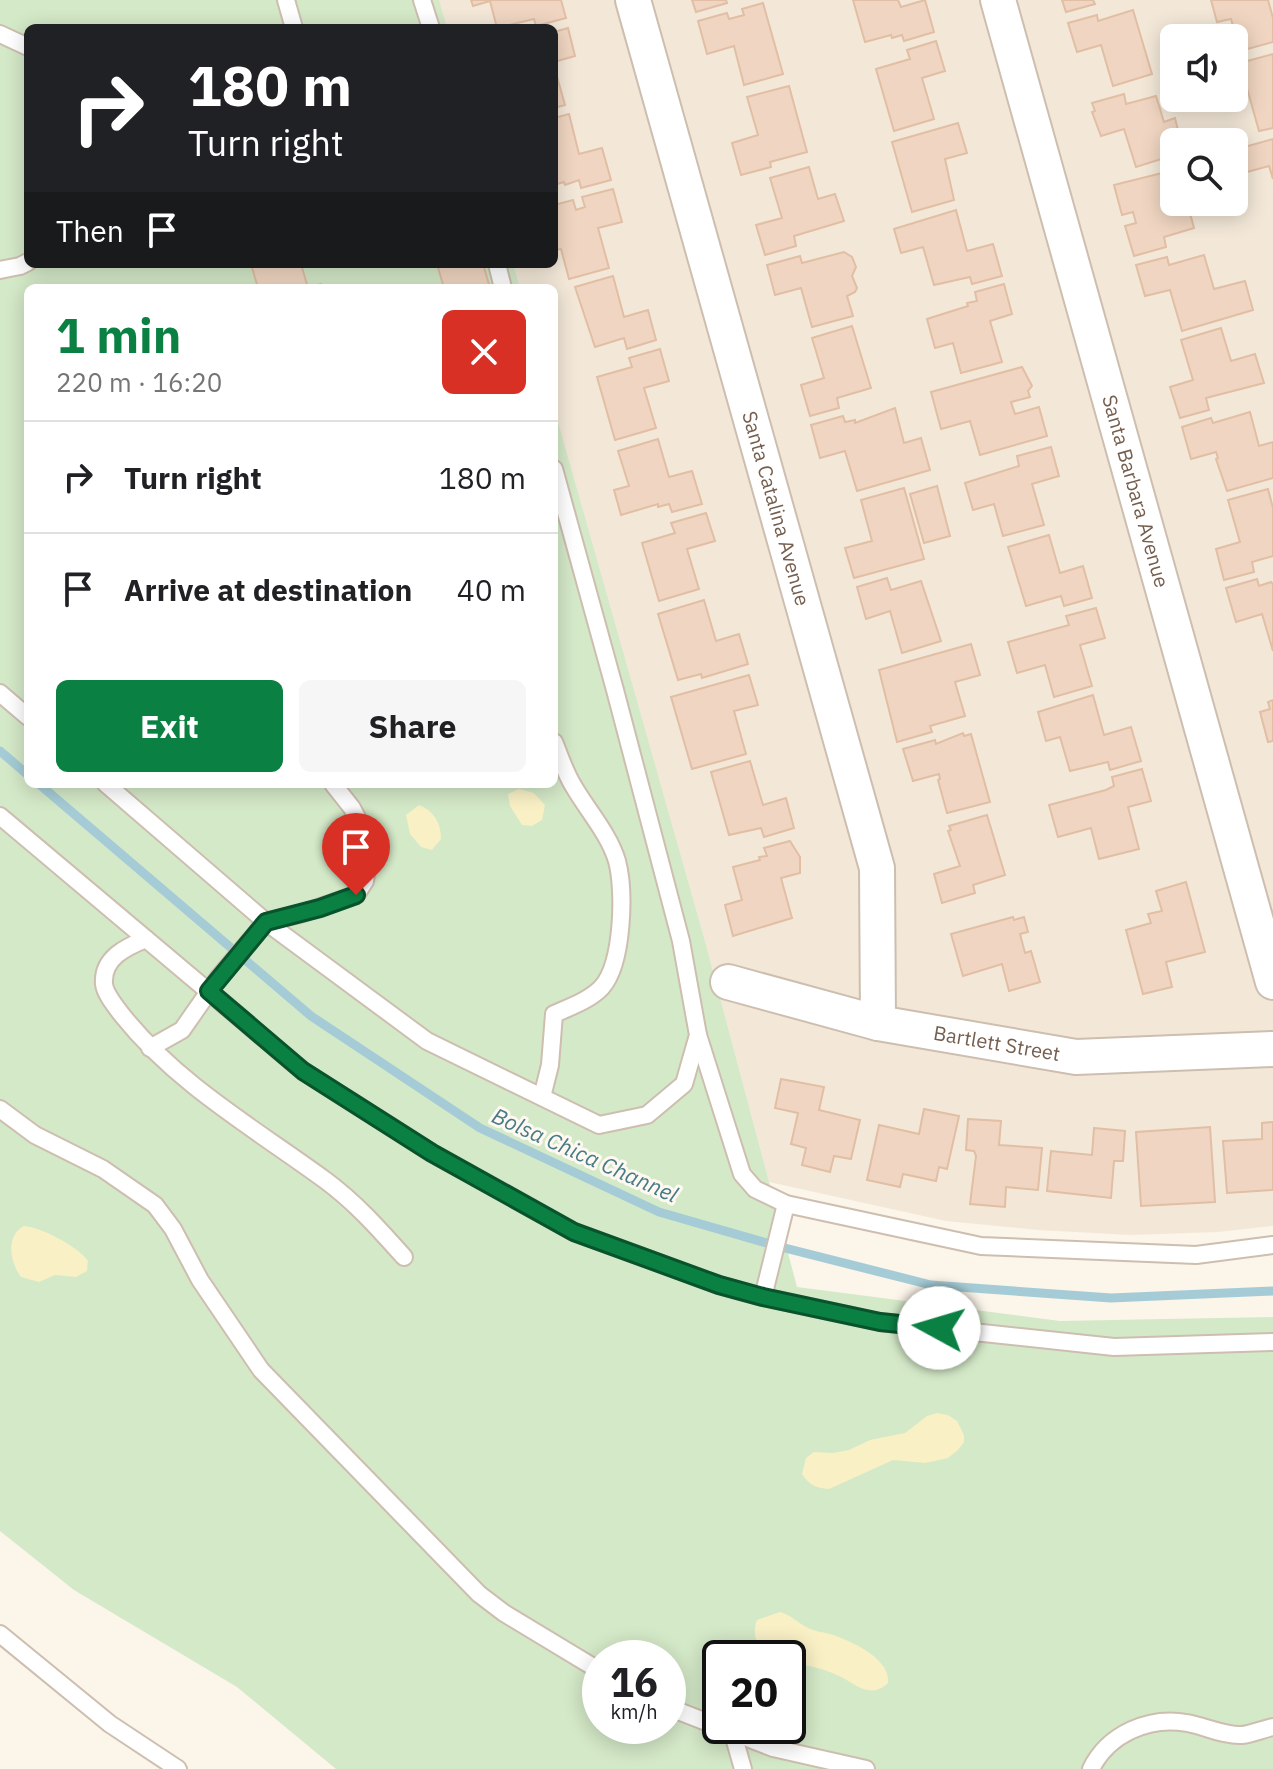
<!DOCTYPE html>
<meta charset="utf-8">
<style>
body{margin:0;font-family:"IBM Plex Sans",sans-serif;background:#f6f6f6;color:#202124;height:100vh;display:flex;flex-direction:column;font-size:30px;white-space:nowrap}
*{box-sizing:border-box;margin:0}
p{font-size:26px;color:#757577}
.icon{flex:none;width:44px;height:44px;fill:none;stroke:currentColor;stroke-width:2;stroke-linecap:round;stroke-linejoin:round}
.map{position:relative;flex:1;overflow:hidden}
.sheet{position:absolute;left:24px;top:284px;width:534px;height:504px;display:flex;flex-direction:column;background:#fff;border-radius:12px;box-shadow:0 4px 20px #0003}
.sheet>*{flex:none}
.top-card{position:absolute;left:24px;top:24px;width:534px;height:244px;border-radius:12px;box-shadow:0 4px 20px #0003;background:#202124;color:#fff;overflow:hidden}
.tools{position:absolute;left:1160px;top:24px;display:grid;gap:16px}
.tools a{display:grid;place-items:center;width:88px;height:88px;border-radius:12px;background:#fff;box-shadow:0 4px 20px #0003;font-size:40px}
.speed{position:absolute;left:582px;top:1640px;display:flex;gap:16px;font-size:40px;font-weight:700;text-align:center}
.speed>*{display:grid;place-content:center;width:104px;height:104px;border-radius:50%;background:#fff;box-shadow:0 4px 20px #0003;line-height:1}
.speed small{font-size:20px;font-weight:400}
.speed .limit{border:4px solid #111;border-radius:12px;background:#fff;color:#111}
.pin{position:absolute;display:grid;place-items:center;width:68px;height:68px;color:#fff;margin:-82px -34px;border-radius:50% 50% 50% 0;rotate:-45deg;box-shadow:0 0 8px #0007}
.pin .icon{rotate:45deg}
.me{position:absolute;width:88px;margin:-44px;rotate:276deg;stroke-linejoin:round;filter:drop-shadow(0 0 6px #0008)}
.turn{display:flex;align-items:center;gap:28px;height:168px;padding:0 32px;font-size:36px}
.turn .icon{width:104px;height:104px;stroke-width:2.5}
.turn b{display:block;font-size:56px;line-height:68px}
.then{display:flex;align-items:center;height:76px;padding:0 32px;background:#0003;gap:16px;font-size:30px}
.round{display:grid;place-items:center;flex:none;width:84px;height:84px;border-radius:12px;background:#f6f6f6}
.summary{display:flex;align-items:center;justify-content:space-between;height:136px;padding:0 32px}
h1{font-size:48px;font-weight:700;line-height:60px;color:#0b8043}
.primary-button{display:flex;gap:16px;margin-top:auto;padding:16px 32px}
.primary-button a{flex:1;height:92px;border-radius:12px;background:#0b8043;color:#fff;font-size:32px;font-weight:700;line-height:92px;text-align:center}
.primary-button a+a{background:#f6f6f6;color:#202124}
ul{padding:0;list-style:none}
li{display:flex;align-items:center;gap:24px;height:112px;padding:0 32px;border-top:2px solid #e0e0e0}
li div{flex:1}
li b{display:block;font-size:30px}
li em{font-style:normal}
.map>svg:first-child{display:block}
.residential{fill:#f3e8d8;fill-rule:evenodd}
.green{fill:#d4e9c8;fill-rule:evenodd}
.sand{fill:#f9f0c6}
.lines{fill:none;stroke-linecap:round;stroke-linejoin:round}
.stream{stroke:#a5ccd6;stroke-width:9}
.building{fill:#f0d6c2;stroke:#e1bea4;stroke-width:2}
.service-casing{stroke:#cdbeb0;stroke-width:20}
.minor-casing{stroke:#cdbeb0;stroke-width:38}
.service{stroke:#fff;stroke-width:16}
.minor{stroke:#fff;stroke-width:34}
.route-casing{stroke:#07532c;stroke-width:20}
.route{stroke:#0b8043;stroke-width:14}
.labels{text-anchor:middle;stroke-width:6;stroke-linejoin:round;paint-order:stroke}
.street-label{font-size:20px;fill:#755e4e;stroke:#fef9f0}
.water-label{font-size:22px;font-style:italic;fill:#487a87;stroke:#fef9f0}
</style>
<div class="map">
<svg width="1273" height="1769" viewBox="0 0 1273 1769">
<rect width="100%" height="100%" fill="#fcf5ea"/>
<path class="residential" d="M438,0h835v1226l-55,6 -87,3 -93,-5 -92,-9 -177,-39 -64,-241 -151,-529v-124h-35l-7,-24h42v-236h-108zM1174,38h60v60h-60zM1174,142h60v60h-60z"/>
<path class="green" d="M0,0h439l8,28h-419v236h485l7,24h-492v496h526v-376l151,533 92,346 263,34 213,-4v452h-937l-99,-82 -163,-97 -74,-59zM600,1658h68v68h-68zM720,1658h68v68h-68z"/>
<g class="sand">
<polygon points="519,789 534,793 545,805 542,820 532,826 522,825 510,806 508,794"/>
<path d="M419,805c15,6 22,18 22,34l-9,11 -11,-3 -11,-13 -4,-19z"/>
<path d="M24,1226c17,1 55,21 64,35l-1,10 -11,6 -21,-2 -16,7 -18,-5c-11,-15 -16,-41 3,-51z"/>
<path d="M937,1413l11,2 9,6 7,14v7l-6,8 -10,8 -23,5 -32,-3 -64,29c-13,-1 -20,-4 -27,-15l4,-16 8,-6 19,1 16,-3 21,-10 35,-7 22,-17z"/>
<path d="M780,1612c11,3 18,11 28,16 8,4 17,4 25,7 20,7 58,24 55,48 -19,18 -34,-1 -51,-8 -15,-7 -33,-11 -49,-12v-5h-19c-11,-10 -18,-24 -12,-38z"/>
</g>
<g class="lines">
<g class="stream">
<polyline points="0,751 28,775"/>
<polyline points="39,784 311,1016 480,1128 659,1212 777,1246 931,1285 1111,1298 1273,1291"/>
</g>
</g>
<g class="building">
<polygon points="471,0 561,0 566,18 536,26 534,19 497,28 490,1 473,6"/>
<polygon points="692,0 726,0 727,3 696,12"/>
<polygon points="853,0 898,0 901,7 925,0 934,32 904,41 902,35 892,38 891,35 865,42"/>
<polygon points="1062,0 1093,0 1095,4 1066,12"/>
<polygon points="1211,0 1268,0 1273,18 1273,42 1240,51 1231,19 1217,22"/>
<polygon points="763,3 783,74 744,85 734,46 707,54 698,21 727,13 729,19 744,15 742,9"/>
<polygon points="1133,10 1152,74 1113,86 1101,45 1077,52 1068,23 1097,15 1098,21"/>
<polygon points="568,28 575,56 554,62 554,32"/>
<polygon points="936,41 945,71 922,78 934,119 894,131 876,69 910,59 907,50"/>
<polygon points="1273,54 1273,128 1259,131 1240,63"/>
<polygon points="554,66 565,105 554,108"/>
<polygon points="789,86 807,152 770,162 771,167 741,175 732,143 758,135 747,97"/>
<polygon points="1124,94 1126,104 1156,96 1164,122 1175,118 1181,142 1174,142 1174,155 1136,167 1124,129 1101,136 1092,112 1095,111 1092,103"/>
<polygon points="569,114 579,154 602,148 611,180 581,188 579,180 565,185 564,182 554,185 554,118"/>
<polygon points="958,123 967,153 945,159 954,200 912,212 892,142"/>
<polygon points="1273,139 1273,179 1269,166 1247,172 1241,148"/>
<polygon points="809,167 818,199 835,194 844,221 794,236 796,246 765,255 756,225 782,218 770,178"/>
<polygon points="1174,170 1174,202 1187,202 1194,228 1164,237 1166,247 1134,256 1125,226 1136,223 1133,212 1122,215 1114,185"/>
<polygon points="613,189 622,222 598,228 609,268 569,279 561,249 554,250 554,205 573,200 576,210 585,207 582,197"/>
<polygon points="956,210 967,251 993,244 1002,276 972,284 970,277 934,285 923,247 901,253 894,229"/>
<polygon points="844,252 852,257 856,267 852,276 857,288 855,292 847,296 853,316 812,327 801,288 775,295 767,265 800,256 802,263"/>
<polygon points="1204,255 1214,289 1245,281 1253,310 1182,331 1170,290 1145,296 1136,265 1167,257 1169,265"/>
<polygon points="251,264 301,264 308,288 321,284 323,288 258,288"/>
<polygon points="437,264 483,264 490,288 444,288"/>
<polygon points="613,276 624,317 648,310 656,340 627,349 624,338 595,347 575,287"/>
<polygon points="1004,284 1012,314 990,321 1002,362 961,373 953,343 935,348 927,319 968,306 967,303 977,301 975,292"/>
<polygon points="852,326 871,388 837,398 839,408 810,416 801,385 824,378 812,338"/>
<polygon points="1221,328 1231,361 1255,354 1264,383 1206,398 1209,410 1180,418 1170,387 1193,380 1181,340"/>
<polygon points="660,349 669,381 644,388 656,428 615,440 597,377 632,367 629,358"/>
<polygon points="1022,367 1032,386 1028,391 1030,397 1011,402 1015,414 1039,407 1047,436 980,455 970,421 941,429 931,392"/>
<polygon points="895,408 904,443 921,438 930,470 857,491 845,451 820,458 811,425 843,416 845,422 855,420 855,423"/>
<polygon points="1250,412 1259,446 1273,442 1273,478 1227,491 1216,459 1218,458 1216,452 1191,459 1182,427 1211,418 1213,423"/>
<polygon points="658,439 669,477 692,471 702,504 672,512 669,504 658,507 658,504 621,515 614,490 629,486 618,451"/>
<polygon points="1051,447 1059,476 1032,484 1044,525 1003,536 994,504 973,510 965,483 1019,466 1017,456"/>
<polygon points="937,486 950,536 924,543 910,494"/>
<polygon points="904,488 924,559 854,578 845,548 872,541 861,500"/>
<polygon points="1268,489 1273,508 1273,556 1252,562 1254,572 1224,580 1216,549 1240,542 1228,500"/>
<polygon points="706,513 715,541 687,549 699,589 659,601 642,543 675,533 671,523"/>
<polygon points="1049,535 1060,573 1083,566 1092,598 1064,606 1061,596 1026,606 1008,547"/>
<polygon points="887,578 891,590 921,581 941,641 902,653 890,611 866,619 857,587"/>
<polygon points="1257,579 1259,586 1271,582 1273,584 1273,651 1262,614 1236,622 1226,588"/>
<polygon points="704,600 716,641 739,634 748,664 702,678 701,674 678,680 658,614"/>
<polygon points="1096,608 1105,638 1080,645 1092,686 1054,697 1045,665 1017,673 1008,642 1069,625 1066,616"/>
<polygon points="971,644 980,675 955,682 965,716 930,726 932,732 897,742 879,670"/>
<polygon points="749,675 758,705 734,711 746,754 692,769 671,697"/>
<polygon points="1093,695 1104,735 1131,727 1141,761 1110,770 1108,762 1070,771 1060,737 1046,741 1038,712"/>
<polygon points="1273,700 1273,741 1268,742 1260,712 1270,709 1268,702"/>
<polygon points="963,733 964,736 971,734 990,802 947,813 938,780 940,779 939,774 913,781 903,749 935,740 936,744"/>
<polygon points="750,761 763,805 786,798 794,828 764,837 761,828 729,835 711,772"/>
<polygon points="1142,769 1151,801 1128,807 1139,849 1099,859 1091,828 1058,837 1049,805 1106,790 1114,786 1112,777"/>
<polygon points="987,815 1005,875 973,885 975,893 942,903 934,874 960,866 948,831 951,830 949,826"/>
<polygon points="790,841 800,857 800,873 781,878 792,918 733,936 725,905 742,900 733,867 760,860 759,857 767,856 764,848"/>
<polygon points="1186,882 1205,952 1166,962 1172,987 1143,994 1126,930 1151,923 1148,914 1162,911 1156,891"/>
<polygon points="1013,917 1014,920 1024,917 1028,932 1020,934 1025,953 1031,951 1040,982 1009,991 1002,964 963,976 951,934"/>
<polygon points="781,1079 824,1087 819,1110 860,1120 851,1159 834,1156 830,1172 802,1165 806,1148 791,1144 798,1113 775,1108"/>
<polygon points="924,1109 959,1116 947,1169 939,1167 936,1181 903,1174 900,1187 867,1180 879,1125 919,1134"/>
<polygon points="968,1119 1001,1121 999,1145 1042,1148 1038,1190 1006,1187 1005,1207 970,1204 976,1156 974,1151 966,1150"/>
<polygon points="1273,1122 1273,1190 1227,1193 1223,1141 1262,1139 1262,1123"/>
<polygon points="1210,1127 1215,1202 1141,1206 1136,1132"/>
<polygon points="1094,1128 1125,1131 1123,1161 1114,1161 1111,1198 1047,1191 1051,1151 1092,1155"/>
</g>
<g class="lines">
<g class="service-casing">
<g id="service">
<polyline points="286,0 294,28"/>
<polyline points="422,0 431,28"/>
<polyline points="0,34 28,47"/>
<polyline points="497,264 503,288"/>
<polyline points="0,270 20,266 28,262"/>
<polyline points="0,693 28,717"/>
<polyline points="106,784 266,922 427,1041 599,1125 647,1115 684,1084 698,1035 681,941 615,690 554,469"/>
<polyline points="0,816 303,1071 432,1153 574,1232 719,1285 763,1297 880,1322 1114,1347 1273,1342"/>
<path d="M146,939c-20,8 -44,19 -42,45 1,10 12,23 18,31 56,70 132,113 203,165 30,22 54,49 79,77"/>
<polyline points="698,1035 742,1174 755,1189 786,1204 981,1246 1196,1255 1273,1245"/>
<polyline points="150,1048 182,1030 219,977 266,922 303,913 356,895 365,881 368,860 366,835 352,808 333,784"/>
<path d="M542,1097l8,-32 4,-51c16,-7 36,-14 48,-27 21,-24 23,-96 15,-126 -8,-27 -29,-50 -43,-74 -9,-14 -14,-31 -20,-45"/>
<polyline points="0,1109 35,1135 103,1169 155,1205 173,1229 200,1280 261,1370 479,1594 504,1613 600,1671"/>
<polyline points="763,1297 786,1204"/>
<polyline points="0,1634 110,1724 178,1769"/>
<polyline points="668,1707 773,1748 866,1769"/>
<polyline points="733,1734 743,1769"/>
<path d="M1091,1769c17,-35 58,-53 96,-46 17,3 38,13 55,12 10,-1 21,-6 31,-8"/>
</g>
</g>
<g class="minor-casing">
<g id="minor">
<path id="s1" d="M633,0l244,868 1,155"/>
<path id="s2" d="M998,0l275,982"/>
<path id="s3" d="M728,982l150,41 198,34 197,-8"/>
</g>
</g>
<use href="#service" class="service"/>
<use href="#minor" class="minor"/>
</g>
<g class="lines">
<g class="route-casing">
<polyline id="route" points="356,895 320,908 266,922 209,991 303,1071 432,1153 574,1232 719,1285 763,1297 880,1322 939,1328"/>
</g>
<use href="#route" class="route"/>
</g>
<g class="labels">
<g class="street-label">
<text dy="7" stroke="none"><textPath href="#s2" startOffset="510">Santa Barbara Avenue</textPath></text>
<text dy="7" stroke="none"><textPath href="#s1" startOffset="528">Santa Catalina Avenue</textPath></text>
<text dy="7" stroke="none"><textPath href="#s3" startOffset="276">Bartlett Street</textPath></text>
</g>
<g class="water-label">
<text transform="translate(585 1155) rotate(24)" y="8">Bolsa Chica Channel</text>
</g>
</g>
</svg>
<div class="tools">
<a><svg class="icon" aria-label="sound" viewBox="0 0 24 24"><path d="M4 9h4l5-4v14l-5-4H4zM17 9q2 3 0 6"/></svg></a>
<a><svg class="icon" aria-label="search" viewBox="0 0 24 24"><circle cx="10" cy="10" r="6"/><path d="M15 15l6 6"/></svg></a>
</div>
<div class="speed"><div>16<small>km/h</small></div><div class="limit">20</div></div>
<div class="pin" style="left:356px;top:895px;background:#d93025"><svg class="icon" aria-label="arrive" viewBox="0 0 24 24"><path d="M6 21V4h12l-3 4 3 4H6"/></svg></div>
<svg class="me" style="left:939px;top:1328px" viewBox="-20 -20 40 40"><circle r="19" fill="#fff"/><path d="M0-13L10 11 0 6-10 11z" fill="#0b8043"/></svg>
<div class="top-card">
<div class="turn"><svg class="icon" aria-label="right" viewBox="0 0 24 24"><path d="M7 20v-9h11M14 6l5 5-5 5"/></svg><div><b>180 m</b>Turn right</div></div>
<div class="then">Then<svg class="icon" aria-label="arrive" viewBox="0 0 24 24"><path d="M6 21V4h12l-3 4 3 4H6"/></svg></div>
</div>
<section class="sheet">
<div class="summary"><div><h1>1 min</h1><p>220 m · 16:20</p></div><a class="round" style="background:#d93025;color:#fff"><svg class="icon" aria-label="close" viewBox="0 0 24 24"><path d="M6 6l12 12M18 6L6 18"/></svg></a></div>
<ul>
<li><svg class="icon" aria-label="right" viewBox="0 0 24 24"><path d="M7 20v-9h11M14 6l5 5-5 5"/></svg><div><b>Turn right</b></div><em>180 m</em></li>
<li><svg class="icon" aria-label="arrive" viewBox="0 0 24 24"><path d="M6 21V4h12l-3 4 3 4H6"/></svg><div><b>Arrive at destination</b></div><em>40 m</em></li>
</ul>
<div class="primary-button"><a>Exit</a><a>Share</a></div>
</section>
</div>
